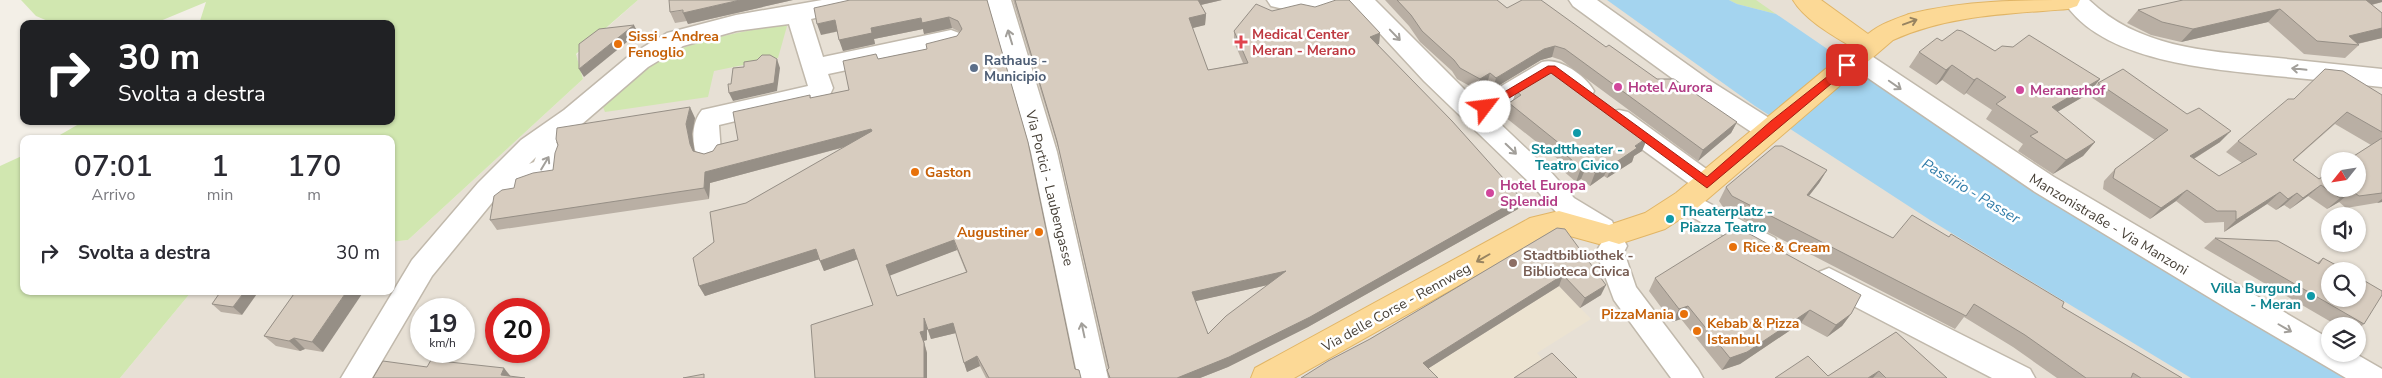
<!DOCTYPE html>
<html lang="it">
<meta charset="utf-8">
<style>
body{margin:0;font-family:"Nunito Sans",sans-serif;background:#f7f7f7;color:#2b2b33;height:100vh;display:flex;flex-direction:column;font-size:19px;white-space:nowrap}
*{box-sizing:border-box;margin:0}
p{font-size:16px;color:#7c7c81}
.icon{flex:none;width:28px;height:28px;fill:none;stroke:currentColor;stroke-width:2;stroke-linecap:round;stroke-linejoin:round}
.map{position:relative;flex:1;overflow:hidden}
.sheet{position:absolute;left:20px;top:135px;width:375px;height:160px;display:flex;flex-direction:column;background:#fff;border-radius:10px;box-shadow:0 1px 4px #0004}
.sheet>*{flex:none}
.hud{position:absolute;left:20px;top:20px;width:375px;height:105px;border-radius:10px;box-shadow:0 1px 4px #0004;background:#202124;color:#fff;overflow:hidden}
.needle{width:32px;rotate:240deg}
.tools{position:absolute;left:2321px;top:152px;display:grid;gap:10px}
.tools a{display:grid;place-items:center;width:45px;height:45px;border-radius:50%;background:#fff;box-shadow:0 1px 4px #0004;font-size:25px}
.speed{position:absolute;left:410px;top:298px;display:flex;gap:10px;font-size:25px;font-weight:700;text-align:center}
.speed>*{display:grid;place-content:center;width:65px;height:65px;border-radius:50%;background:#fff;box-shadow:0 1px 4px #0004;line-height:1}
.speed small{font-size:12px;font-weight:400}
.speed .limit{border:8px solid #d22;background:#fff;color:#111}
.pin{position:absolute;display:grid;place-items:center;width:42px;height:42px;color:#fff;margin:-21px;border-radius:10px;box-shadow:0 2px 8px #0006}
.me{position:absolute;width:55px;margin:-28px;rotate:60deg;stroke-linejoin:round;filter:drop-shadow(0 0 4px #0008)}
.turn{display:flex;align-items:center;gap:18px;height:105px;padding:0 15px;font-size:22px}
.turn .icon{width:65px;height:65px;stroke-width:2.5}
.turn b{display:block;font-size:35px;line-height:42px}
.eta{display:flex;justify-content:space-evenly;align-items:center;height:85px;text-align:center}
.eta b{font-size:30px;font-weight:600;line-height:35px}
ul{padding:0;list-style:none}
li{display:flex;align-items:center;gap:15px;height:65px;padding:0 15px}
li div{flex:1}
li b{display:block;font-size:19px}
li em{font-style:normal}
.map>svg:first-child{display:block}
.residential{fill:#e7e0d5;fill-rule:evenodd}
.education{fill:#ece3d1}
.green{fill:#d1e7b0}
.water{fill:#a4d4ef}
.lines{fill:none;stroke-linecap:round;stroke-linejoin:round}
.minor-casing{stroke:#c1b9ac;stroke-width:3}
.major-casing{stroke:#e1b566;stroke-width:2}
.minor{fill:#fff;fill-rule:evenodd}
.major{fill:#fcd996;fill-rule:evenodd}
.wall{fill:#b9afa4;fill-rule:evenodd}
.shaded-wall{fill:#968f86}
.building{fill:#d7ccbf;stroke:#968f86;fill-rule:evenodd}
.oneway{stroke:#988461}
.oneway2{stroke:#a29f9a}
.route{fill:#f62f1b;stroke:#a01f12}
.health-dot{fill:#e0444e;stroke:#fff;stroke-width:2}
.food-dot{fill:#e8710a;stroke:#fff;stroke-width:2}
.service-dot{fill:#5c6f8a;stroke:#fff;stroke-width:2}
.hotel-dot{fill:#d1479c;stroke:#fff;stroke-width:2}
.culture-dot{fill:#0f9aa8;stroke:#fff;stroke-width:2}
.education-dot{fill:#8d6e63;stroke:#fff;stroke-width:2}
.labels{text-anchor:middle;stroke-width:5;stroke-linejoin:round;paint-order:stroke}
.health-label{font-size:14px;font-weight:bold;fill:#be3a42;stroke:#fff;text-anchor:start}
.food-label{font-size:14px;font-weight:bold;fill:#c56008;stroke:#fff;text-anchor:start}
.service-label{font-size:14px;font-weight:bold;fill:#4e5e75;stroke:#fff;text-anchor:start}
.hotel-label{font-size:14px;font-weight:bold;fill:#b23c85;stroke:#fff;text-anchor:start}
.culture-label{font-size:14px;font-weight:bold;fill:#0d838f;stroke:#fff}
.street-label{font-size:14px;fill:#463f36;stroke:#fff}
.education-label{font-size:14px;font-weight:bold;fill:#785e54;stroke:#fff;text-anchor:start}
.water-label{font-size:15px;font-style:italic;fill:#2f7ba8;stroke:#fff}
</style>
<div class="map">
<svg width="2382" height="378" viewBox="0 0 2382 378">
<rect width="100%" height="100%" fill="#f3efe7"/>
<path class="residential" d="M638,0h1744v378h-2262l72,-87h199v-49l17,-2 175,-161 -7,-24zM2330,161h28v28h-28zM2330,216h28v28h-28zM2330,271h28v28h-28zM421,309h43v42h-43zM496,309h43v42h-43zM2330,326h28v28h-28z"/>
<polygon class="education" points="1559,286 1591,319 1537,353 1547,365 1528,378 1405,378 1421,373"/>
<g class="green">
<polygon points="21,0 638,0 576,54 583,79 408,240 391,242 391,139 53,139 84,121 391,121 391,24 199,24 206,2 153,24 55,24 36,16"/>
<polygon points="1729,0 1756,0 1776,14 1737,4"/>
<path d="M775,25l12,1 -9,32 -64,13 -6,26 -103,15 -2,-5 3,-4c19,-16 38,-36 61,-48 33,-17 73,-22 108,-30z"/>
<polygon points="24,155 24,291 192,291 120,378 0,378 0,166"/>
</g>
<polygon class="water" points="1607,0 1729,0 1737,4 1776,14 1981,154 2350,378 2191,378 1930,220 1755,106"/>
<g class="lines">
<g class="minor-casing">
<g id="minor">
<path d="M822,0h48l-4,6 -55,13 12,38 128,-27 8,3 4,6 -4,6 -8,3 -123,26 5,14 -5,11 -109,26 2,28 -4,7 -9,3 -9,-3c-8,-15 -8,-37 3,-50l106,-24 -19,-62 -53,7 -53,15 -35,21 -66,57 -26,18 7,13 -10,21 -49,18 -4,-1 -68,83 -60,102h-31l71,-118 66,-77 43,-43 43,-30 66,-55 37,-22 69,-18zM536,157l-2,5 -5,2z"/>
<polygon points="987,0 1011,0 1057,152 1108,378 1078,378 1031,152"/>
<polygon points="1267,0 1348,0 1344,6 1313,16 1271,6"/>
<path d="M1349,0h26l101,101 66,-39c18,-5 44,14 52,29l-3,6c-17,6 -28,-7 -41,-17l-59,35 59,56 24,27 38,23 3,8 -3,6 11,3 4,8 -3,6 12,35 62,82 5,9h-32l-57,-78 -18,-48 7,-12 -11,-3 -36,-25 -24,-27 -108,-104z"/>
<polygon points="1569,0 1597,0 1709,80 1777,123 1781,130 1777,137 1768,140 1759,137 1691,92 1573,6"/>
<path d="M2063,0h26c49,47 115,51 179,57 38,4 76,8 114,12v18c-35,-4 -71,-8 -106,-11 -64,-7 -176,-14 -213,-76z"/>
<polygon points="1855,48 1864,51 2054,177 2330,339 2330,354 2356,354 2382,369 2382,378 2346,378 2230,310 2035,192 1846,63 1843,57 1846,51"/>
<polygon points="1619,110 1628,112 1716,176 1720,183 1716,190 1707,193 1698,190 1610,126 1606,119 1610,112"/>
<polygon points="1686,191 1775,238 1779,246 1775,254 1765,257 1755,254 1677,208 1673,201 1677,194"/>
<polygon points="1829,268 2030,369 2035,378 1992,378 1819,288 1815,280 1819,272"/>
</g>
</g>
<g class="major-casing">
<path id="major" d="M1793,0h28l47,34c12,-10 27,-15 41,-20 58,-14 112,-14 171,-14l-3,6 -9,3c-60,5 -119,6 -175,31l-197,169 -31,20 -46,15 -10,-3 -10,3 -40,-11 -12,3 -253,142h-43l4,-10 275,-150 29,-7 50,14 36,-12 31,-20 176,-146c-20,-12 -47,-27 -59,-47z"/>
</g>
<use href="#minor" class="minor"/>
<use href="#major" class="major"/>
</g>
<g class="wall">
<polygon points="793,0 688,24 687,21 675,23 670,12"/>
<path d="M987,0l88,369 6,9h-95l-6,-12 -13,6 -11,-39 -25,6 -4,-11v12l-3,1 3,12v25h-112l58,-73 -15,-46 -34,12 -5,-12 -114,37 -6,-10 15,-44 32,-39 99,-56 -135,36 -1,16 -212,31 -7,-10 24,-32 39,-18 142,-52 -3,16 2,17 10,3 9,-3 25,-11 72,-45 1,3 38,-8 29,-31 49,-10 30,-13 3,-4 -8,-4 -28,6 -1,-5 -49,10 1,5 -32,7 -5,-20 -17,4zM957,250l9,22 -69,24 -8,-21z"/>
<path d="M1013,0h209l-21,5 5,9 -1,11 -13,3 16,42 35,-7 -9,-21v-11l38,-20 108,22 -1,11h-2l144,154 -3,11 -210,118 -80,40 -28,11h-92v-9l-49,-218zM1268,285l-60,49 -13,-33z"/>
<polygon points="1385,0 1497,0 1507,8 1606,47 1657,79 1737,122 1731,133 1698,161 1561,60 1552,57 1541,60 1493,89 1487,84 1477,90 1457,79 1452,71 1420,42 1409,26"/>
<polygon points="2382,0 2382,2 2372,5 2382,13 2382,38 2358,44 2359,45 2345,58 2304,54 2268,22 2181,42 2151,35 2127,23 2138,10"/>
<polygon points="1942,41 1995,51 2100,79 2088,94 2057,112 2095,142 2083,156 2053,174 2018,151 2023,144 1986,119 1992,110 1966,93 1964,95 1942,80 1936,85 1909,67 1919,52"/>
<path d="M2098,83l122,59 -26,17 25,17 23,-13 -16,-11 12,-11 56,-42 88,-4v107l-36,6 -7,-6 -12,7 -19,-13 -18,13 -6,-4 -8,5 -9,-6 -43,28v-10l-19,1 -29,-22 -26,18 -47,-30 1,-8 11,-12 40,-29 -67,-45zM2335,124l36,21 -52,34 -26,-18z"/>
<polygon points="1516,91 1642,151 1634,156 1632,162 1607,178 1604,176 1590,186 1581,179 1576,182 1561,169 1563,163 1505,117 1509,103 1513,100"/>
<polygon points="1827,170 1819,183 1809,196 1893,238 2062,307 2182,378 2057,378 2013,347 1964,317 1955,329 1725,210 1719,201 1726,187"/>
<polygon points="1557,228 1601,295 1580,308 1559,286 1429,368 1370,339"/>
<polygon points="2215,238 2317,263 2323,258 2364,324 2358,329 2358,326 2338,326 2204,248"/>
<polygon points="1655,278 1851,314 1842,326 1827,337 1801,323 1740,364 1722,370 1681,319 1672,322 1649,291"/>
<polygon points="221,291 242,315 221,312 212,304"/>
<polygon points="296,291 323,352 305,349 300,351 276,346 264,336"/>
<polygon points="1896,332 1947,378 1775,378 1828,376"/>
</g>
<g class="shaded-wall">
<polygon points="740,0 793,0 688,24 683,13"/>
<polygon points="1196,0 1222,0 1196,6"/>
<polygon points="2360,0 2382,0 2382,2 2350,10"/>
<polygon points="2280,9 2268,22 2181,42 2193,29"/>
<polygon points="1206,14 1205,25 1189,29 1189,18"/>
<polygon points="949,17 952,28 924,34 923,29 874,39 875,44 843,51 839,40 871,28 921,18"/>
<polygon points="835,20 839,31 821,35 817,24"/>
<polygon points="634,25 638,33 584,77 579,69"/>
<polygon points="2382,28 2382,38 2356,44 2349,36"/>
<polygon points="1380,33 1379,44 1369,48 1370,37"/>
<polygon points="1555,46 1552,57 1541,60 1493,89 1496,78 1544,49"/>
<polygon points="777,59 780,68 777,91 733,101 729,93"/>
<polygon points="1952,65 1942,80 1936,85 1946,70"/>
<polygon points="1490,73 1487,84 1477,90 1480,79"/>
<polygon points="1977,78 1966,93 1964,95 1974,80"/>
<polygon points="2100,79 2088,94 2040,122 2052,107"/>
<polygon points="690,107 695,118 692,134 695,155 690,144 686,124"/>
<polygon points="1737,122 1731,133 1698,161 1703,150"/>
<polygon points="871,129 874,139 710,183 709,199 704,188 705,172"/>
<polygon points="2231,131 2220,142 2179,168 2190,156"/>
<polygon points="1648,137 1642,151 1634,156 1632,162 1607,178 1612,165 1635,146"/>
<polygon points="2095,142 2083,156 2053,174 2066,160"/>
<polygon points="1610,163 1604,176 1590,186 1595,173"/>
<polygon points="1587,165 1581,179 1576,182 1581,168"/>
<polygon points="1827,170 1819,183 1799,208 1807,195"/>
<polygon points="2321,185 2308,196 2290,209 2303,198"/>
<polygon points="2187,190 2176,201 2150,219 2161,208"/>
<polygon points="2352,191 2339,202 2327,209 2340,198"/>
<polygon points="2280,192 2267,204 2224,232 2236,220"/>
<polygon points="2297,193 2284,205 2276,210 2288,199"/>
<polygon points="1521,198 1518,209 1308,327 1228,367 1200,378 1177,378"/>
<polygon points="2382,199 2382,202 2377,203"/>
<polygon points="954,240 957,250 889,276 886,265"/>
<polygon points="816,249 820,259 705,296 699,286"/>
<polygon points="854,249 858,259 824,271 820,261"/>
<polygon points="1286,271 1285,281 1192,302 1192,292"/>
<polygon points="1563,275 1559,286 1421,373 1423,363"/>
<polygon points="1606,285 1601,295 1580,308 1585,298"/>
<polygon points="245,291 259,291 242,315 233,307"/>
<polygon points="347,291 364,291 323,352 312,342"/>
<polygon points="1688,306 1681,319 1672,322 1679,309"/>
<polygon points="1810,310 1801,323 1740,364 1722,370 1730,358"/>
<polygon points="1851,314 1842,326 1827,337 1836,325"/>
<polygon points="924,318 927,327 927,340 923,341 920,332"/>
<polygon points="953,323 956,333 931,339 928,330"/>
<polygon points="294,338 305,349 300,351 289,341"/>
<polygon points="924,343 927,353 927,378 924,378"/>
<polygon points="977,356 980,366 967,372 964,363"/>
<polygon points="504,368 512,378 501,375"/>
<polygon points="1879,371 1873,378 1868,378"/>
</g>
<g class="building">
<polygon points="669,0 740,0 683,13 683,10 670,12"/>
<path d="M850,0h137l41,142 47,227 4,1 2,8h-92l-12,-22 -13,7 -11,-40 -25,7 -4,-12v13l-4,1 4,11v35h-109l-4,-53 62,-20 -19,-56 -34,12 -4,-12 -117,37 -6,-28 21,-16 -4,-30 36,-9 126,-72 -1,-2 -166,43 -1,16 -214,32 4,-24 8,-6 12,-2 2,-9 17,-6 20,-3 2,-17 3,-8 -2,-6 1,-11 133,-21 -4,17 4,20 3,7 11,3 9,-3 4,-6 21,-5 -5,-28 77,-17v3l39,-8 -6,-29 33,-7 2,5 49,-10 -1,-5 31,-8 5,-7 -4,-8 -9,-4 -27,6 -1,-5 -50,10 1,5 -33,7 -4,-20 -18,4 -3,-16zM954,240l13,32 -70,24 -11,-31z"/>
<path d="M1015,0h183l8,14 -17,4 19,52 40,-7 -14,-32 22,-27 16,7 29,-7 14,3 21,-7h13l31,33 -10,4 82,84 69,77 -211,119 -81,40 -52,21h-67l-3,-8 2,-2 -52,-227zM1286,271l-60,45 -18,18 -16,-42z"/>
<polygon points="1397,0 1497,0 1507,8 1522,0 1541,0 1606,47 1609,45 1657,79 1674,79 1737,122 1703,150 1565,49 1555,46 1544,49 1496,78 1490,73 1480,79 1460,68 1454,60 1422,31 1411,15"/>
<polygon points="2183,0 2366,0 2382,13 2382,28 2349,36 2359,45 2317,41 2280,9 2193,29 2162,22 2138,10"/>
<polygon points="634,25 579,69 579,44 599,29"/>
<polygon points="1957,30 1962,31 1995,51 2002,46 2013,47 2029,35 2100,79 2052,107 2095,142 2066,160 2030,136 2038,132 1996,104 2006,97 1977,78 1974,80 1952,65 1946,70 1919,52 1937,38 1942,41"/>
<polygon points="762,55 770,55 777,59 774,83 729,93 728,84 731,84 733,68 744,67 744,62 757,60"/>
<polygon points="1554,68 1648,137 1635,146 1637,148 1612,165 1610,163 1595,173 1587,165 1581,168 1566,155 1570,152 1509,103 1521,95 1516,91"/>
<polygon points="2123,69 2187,114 2199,108 2231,131 2190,156 2219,176 2257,154 2238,141 2288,99 2294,99 2325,69 2343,71 2382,95 2382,132 2347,112 2293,160 2319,179 2330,172 2330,189 2358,189 2358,161 2346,161 2382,138 2382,193 2359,196 2352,191 2340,198 2321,185 2303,198 2297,193 2288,199 2280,192 2236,220 2236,211 2217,211 2187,190 2161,208 2113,178 2115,169 2168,130 2098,83"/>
<polygon points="1775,146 1782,146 1827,170 1807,195 1893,238 1912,215 1949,237 1951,234 2064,302 2062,307 2182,378 2141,378 2133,373 2131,378 2086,378 2025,335 1974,304 1966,316 1732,196 1726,187"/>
<polygon points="1737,227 1861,295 1851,314 1836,325 1810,310 1747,352 1730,358 1688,306 1679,309 1655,278"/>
<polygon points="1557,228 1565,229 1606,285 1585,298 1563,275 1423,363 1438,378 1301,378 1328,361 1370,339"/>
<polygon points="2215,238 2278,241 2319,264 2323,258 2347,271 2330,271 2330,299 2358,299 2358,277 2382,291 2382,295 2364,324"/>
<polygon points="221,291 245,291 233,307 212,304"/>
<polygon points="296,291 347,291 312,342 294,338 289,341 264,336"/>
<polygon points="1896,332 1947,378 1886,378 1879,371 1868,378 1775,378 1808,356 1828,376"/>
<polygon points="1552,353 1577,378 1514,378"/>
<polygon points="431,360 504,368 501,375 525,378 373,378 383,361 427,367"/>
<polygon points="704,374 704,378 683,378"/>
</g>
<defs><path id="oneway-shaft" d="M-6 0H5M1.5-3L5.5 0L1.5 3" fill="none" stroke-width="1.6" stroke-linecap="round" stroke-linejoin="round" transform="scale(1.25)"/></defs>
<g class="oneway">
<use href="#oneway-shaft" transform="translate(1910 22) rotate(-20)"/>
<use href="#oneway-shaft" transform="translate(1483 258) rotate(150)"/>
</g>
<g class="oneway2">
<use href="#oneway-shaft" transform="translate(1395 35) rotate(46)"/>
<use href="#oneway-shaft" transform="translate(1010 37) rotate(-107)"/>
<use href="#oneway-shaft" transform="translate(2299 69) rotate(-174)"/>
<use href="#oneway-shaft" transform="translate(1895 85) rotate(35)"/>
<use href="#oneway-shaft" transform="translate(1511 149) rotate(44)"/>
<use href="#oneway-shaft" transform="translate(545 163) rotate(-59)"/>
<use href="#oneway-shaft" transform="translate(2285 328) rotate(30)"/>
<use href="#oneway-shaft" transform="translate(1083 330) rotate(-102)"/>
</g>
<polygon class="route" points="1847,61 1852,65 1850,68 1707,188 1551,73 1489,110 1485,111 1479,107 1548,66 1555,66 1707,177 1771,121"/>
<path class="health-dot" d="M1238.5 34.5h5v5h5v5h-5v5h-5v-5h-5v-5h5z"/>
<g class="food-dot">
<circle cx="618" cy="44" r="5"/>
<circle cx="915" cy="172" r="5"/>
<circle cx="1039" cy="232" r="5"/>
<circle cx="1733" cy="247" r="5"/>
<circle cx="1684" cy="314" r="5"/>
<circle cx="1697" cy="331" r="5"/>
</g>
<circle class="service-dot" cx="974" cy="68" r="5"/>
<g class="hotel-dot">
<circle cx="1618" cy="87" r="5"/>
<circle cx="2020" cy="90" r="5"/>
<circle cx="1490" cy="193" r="5"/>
</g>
<g class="culture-dot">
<circle cx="1577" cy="133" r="5"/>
<circle cx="1670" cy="219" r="5"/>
<circle cx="2311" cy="296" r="5"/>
</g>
<circle class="education-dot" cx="1513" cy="263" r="5"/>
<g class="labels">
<g class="health-label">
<text x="1252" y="39">Medical Center<tspan x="1252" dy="16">Meran - Merano</tspan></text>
</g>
<g class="food-label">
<text x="628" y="41">Sissi - Andrea<tspan x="628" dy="16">Fenoglio</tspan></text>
<text x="925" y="177">Gaston</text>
<text x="1029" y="237" text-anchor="end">Augustiner</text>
<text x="1743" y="252">Rice &amp; Cream</text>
<text x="1674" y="319" text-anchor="end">PizzaMania</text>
<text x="1707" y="328">Kebab &amp; Pizza<tspan x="1707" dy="16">Istanbul</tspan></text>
</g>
<g class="service-label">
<text x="984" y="65">Rathaus -<tspan x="984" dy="16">Municipio</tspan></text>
</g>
<g class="hotel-label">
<text x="1628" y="92">Hotel Aurora</text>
<text x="2030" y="95">Meranerhof</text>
<text x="1500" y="190">Hotel Europa<tspan x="1500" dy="16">Splendid</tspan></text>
</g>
<g class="culture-label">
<text x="1577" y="154">Stadttheater -<tspan x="1577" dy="16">Teatro Civico</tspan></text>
<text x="1680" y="216" text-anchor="start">Theaterplatz -<tspan x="1680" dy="16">Piazza Teatro</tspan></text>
<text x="2301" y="293" text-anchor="end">Villa Burgund<tspan x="2301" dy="16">- Meran</tspan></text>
</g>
<g class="street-label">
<text transform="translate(1050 188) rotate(76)" y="5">Via Portici - Laubengasse</text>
<text transform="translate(2109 224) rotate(31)" y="5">Manzonistraße - Via Manzoni</text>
<text transform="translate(1396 307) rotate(-29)" y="5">Via delle Corse - Rennweg</text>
</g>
<g class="education-label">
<text x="1523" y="260">Stadtbibliothek -<tspan x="1523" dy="16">Biblioteca Civica</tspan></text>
</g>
<g class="water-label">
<text transform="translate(1971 191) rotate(31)" y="5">Passirio - Passer</text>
</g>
</g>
</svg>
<div class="tools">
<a><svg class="needle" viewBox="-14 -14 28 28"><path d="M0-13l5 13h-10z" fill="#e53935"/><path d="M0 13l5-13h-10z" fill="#7c7c81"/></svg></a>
<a><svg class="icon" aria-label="sound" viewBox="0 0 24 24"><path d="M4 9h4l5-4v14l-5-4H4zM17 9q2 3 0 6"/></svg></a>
<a><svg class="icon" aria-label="search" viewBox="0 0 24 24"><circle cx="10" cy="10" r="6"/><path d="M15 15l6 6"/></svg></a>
<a><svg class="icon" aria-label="layers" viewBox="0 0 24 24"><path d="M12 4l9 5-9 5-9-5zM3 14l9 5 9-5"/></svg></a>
</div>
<div class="speed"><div>19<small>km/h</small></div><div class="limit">20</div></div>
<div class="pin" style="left:1847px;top:65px;background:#d93025"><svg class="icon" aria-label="arrive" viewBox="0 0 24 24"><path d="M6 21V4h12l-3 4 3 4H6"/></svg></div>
<svg class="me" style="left:1485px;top:107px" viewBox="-20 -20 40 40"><circle r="19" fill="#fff"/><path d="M0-13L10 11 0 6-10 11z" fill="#f62f1b"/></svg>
<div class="hud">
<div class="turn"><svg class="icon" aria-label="right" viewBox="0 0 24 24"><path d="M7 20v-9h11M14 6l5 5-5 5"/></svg><div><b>30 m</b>Svolta a destra</div></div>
</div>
<section class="sheet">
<div class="eta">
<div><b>07:01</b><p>Arrivo</p></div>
<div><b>1</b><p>min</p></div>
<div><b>170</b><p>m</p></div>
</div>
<ul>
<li><svg class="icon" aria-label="right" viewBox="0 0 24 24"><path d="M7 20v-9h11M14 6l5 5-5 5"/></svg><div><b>Svolta a destra</b></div><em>30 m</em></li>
</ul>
</section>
</div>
